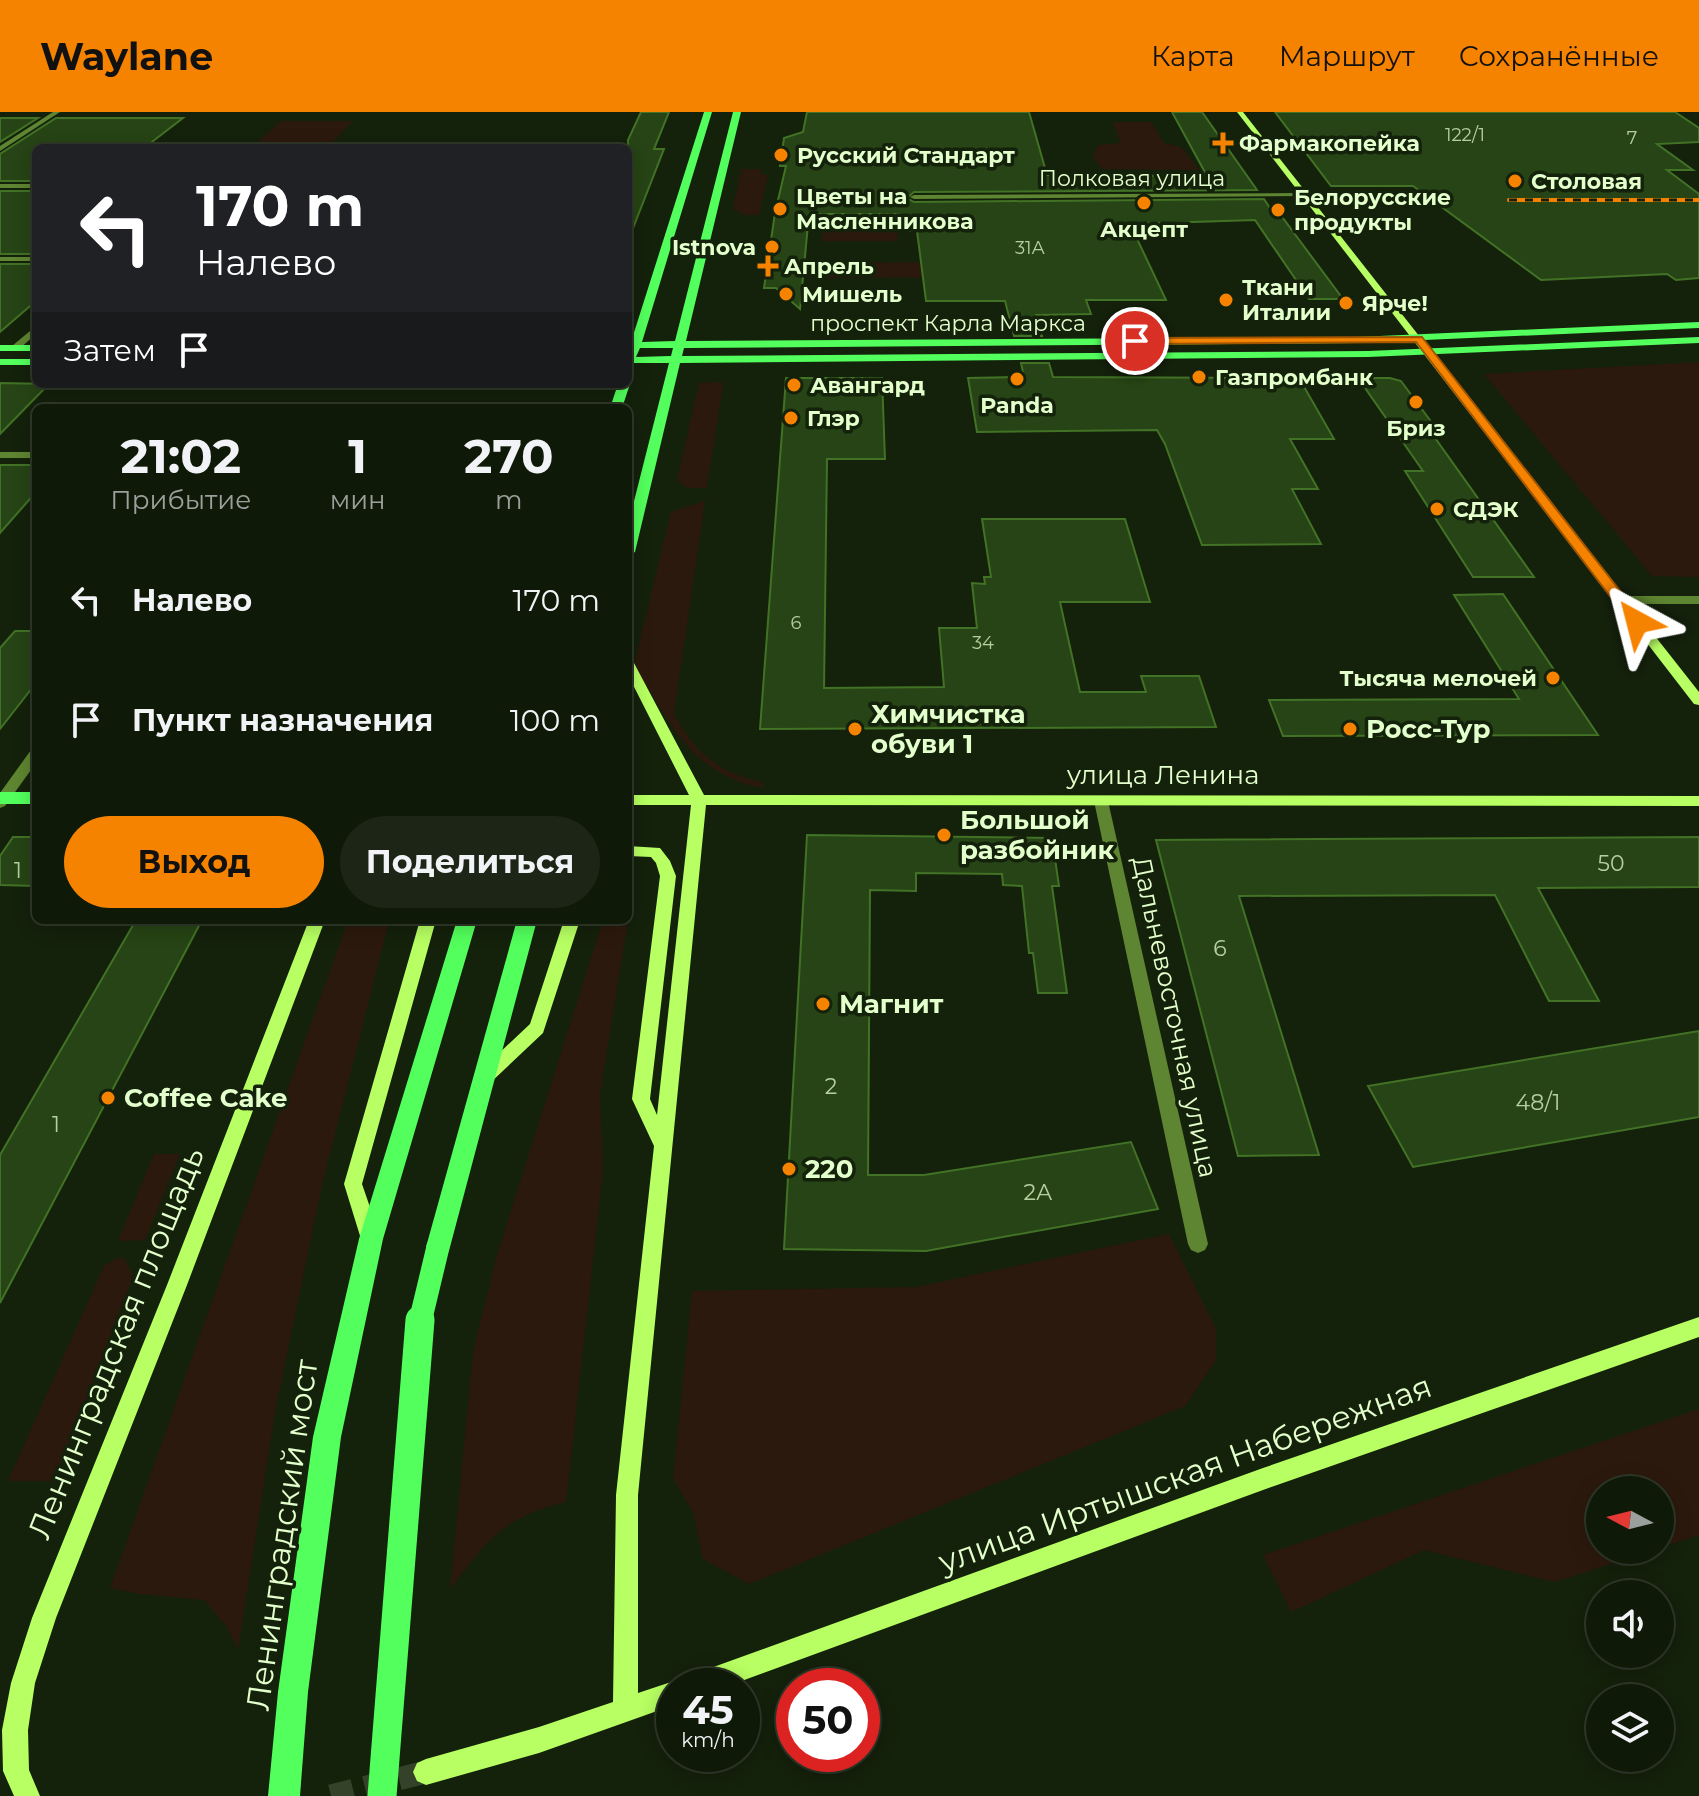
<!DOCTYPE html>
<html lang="ru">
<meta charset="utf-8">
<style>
body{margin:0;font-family:Montserrat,sans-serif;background:#1d2616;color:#f1f3f6;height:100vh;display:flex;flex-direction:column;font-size:30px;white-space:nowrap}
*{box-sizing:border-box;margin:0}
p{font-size:26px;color:#9ba09c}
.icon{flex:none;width:44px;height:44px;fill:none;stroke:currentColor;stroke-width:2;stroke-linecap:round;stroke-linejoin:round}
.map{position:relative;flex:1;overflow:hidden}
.details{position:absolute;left:32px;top:292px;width:600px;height:520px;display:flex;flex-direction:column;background:#0f1908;border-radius:12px;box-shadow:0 4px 20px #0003,0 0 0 2px #2f3829}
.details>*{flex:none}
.banner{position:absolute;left:32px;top:32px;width:600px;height:244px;border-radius:12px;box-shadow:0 4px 20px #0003,0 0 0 2px #2f3829;background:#202124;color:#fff;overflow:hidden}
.needle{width:52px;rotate:277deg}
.fabs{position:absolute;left:1586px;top:1364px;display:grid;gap:16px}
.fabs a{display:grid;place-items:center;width:88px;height:88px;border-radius:50%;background:#0f1908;box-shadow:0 4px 20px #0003,0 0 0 2px #2f3829;font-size:40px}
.speed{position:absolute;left:656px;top:1556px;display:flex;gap:16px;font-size:40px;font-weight:700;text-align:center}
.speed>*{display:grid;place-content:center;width:104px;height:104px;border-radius:50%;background:#0f1908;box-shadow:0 4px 20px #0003,0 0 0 2px #2f3829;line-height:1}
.speed small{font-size:20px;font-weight:400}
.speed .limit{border:12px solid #d22;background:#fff;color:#111}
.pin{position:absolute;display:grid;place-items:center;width:68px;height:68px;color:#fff;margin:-34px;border:4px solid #fff;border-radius:50%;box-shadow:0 2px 8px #0007}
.me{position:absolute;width:88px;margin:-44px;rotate:322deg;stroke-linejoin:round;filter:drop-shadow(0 0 6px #0008)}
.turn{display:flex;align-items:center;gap:28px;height:168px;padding:0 32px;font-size:36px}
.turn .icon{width:104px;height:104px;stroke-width:2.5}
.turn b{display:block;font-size:56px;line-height:68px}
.then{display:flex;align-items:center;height:76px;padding:0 32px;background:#0003;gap:16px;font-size:30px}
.eta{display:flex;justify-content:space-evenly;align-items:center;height:136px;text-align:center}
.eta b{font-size:48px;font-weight:700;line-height:56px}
.action{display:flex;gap:16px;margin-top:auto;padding:16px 32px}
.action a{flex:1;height:92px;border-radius:48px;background:#f68300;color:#111;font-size:32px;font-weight:700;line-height:92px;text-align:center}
.action a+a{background:#1d2616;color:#f1f3f6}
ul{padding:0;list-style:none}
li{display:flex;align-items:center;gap:24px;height:120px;padding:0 32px}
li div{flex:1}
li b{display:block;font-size:30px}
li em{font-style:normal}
header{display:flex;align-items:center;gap:48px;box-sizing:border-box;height:112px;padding:0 40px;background:#f68300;color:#111}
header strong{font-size:38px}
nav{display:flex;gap:44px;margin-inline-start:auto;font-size:28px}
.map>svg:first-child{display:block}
.green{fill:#2c190d}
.building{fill:#264415;stroke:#427225;stroke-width:2}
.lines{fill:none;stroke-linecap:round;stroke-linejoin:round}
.secondary-tunnel{stroke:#334228;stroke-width:23;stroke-dasharray:23 12;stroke-linecap:butt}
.street{fill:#5e8531;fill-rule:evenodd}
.secondary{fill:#b7ff62;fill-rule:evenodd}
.primary{fill:#52ff5c;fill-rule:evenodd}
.rail-casing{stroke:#f68300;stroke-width:4}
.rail{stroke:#14210b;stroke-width:3;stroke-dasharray:8;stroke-linecap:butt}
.primary-bridge-far1{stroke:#52ff5c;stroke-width:23}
.primary-bridge{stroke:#52ff5c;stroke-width:29}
.route{fill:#f68300;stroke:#a05500;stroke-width:2}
.poi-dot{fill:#f68300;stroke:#14210b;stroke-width:3}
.labels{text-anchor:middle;stroke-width:7;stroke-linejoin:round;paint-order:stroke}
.far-number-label{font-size:18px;fill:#b4d09e}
.far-poi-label{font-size:22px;font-weight:bold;fill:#e3ffcb;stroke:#14210b;text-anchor:start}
.far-street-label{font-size:22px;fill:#e3ffcb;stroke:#14210b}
.number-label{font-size:22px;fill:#b4d09e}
.poi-label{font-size:26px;font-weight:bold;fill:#e3ffcb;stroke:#14210b;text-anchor:start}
.street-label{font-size:26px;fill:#e3ffcb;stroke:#14210b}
.near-street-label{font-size:32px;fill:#e3ffcb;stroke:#14210b}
</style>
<header>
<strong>Waylane</strong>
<nav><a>Карта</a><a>Маршрут</a><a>Сохранённые</a></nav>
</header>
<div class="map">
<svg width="1699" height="1684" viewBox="0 0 1699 1684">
<rect width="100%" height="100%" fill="#14210b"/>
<g class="green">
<polygon points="281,9 353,9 327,36 251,36"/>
<polygon points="1113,10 1151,10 1164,31 1181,35 1199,58 1102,57 1093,45 1098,33 1120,31"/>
<polygon points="741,57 761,57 760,62 768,63 759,103 745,103 733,97"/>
<polygon points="895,110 898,129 822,129 822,111"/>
<polygon points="990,150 994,165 821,166 821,151"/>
<polygon points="1699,250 1699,465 1652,464 1484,262"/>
<polygon points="720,270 723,272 707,376 687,376 677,368 699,271"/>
<path d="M705,389l-31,212c19,39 46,61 89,69v6c-73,-14 -93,-66 -129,-123l37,-153z"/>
<polygon points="348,808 385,808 388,813 322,1073 275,1300 238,1538 227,1515 204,1488 140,1482 110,1476"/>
<path d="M603,808h25l-28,174 3,77 -37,331c-63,15 -79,38 -116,88l23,-238 23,-94z"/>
<polygon points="154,1042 180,1042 145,1128 118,1129"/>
<polygon points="1169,1122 1216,1217 1216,1248 1185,1294 749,1472 703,1447 693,1400 673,1367 692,1179 916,1175"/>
<polygon points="116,1146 125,1147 133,1165 54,1369 8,1369 104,1154"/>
<polygon points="1699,1297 1699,1423 1660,1436 1660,1378 1600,1378 1600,1438 1653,1438 1555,1470 1424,1438 1291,1500 1263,1443"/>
</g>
<g class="building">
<polygon points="641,0 669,0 654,37 664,37 630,124 628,28"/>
<polygon points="807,0 1029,0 1047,63 1207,64 1172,0 1202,0 1257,78 914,80 907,86 914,90 1264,87 1270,96 1274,94 1343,187 1309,187 1255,108 1130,112 1166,188 1086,188 1091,202 1036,203 1042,224 1014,224 1005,189 926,189 917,119 902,119 900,102 809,102 800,197 776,176 764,176 775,101 786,54 780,54 784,26 803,20"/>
<polygon points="1275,0 1675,0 1699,16 1699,30 1657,32 1693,58 1667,58 1699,82 1699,166 1676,168 1667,162 1541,168 1413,74 1331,74"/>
<polygon points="0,6 38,6 0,30"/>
<polygon points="56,6 183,6 144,36 36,36 36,69 0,69 0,42"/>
<rect x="0" y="79" width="36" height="63"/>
<polygon points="0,152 36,152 36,189 0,220"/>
<polygon points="1021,251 1049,251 1053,265 1299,266 1334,327 1290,327 1318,377 1292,377 1321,432 1202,433 1165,332 1157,318 977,320 968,266 1024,265"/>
<polygon points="786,266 882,266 885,347 827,347 824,576 944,575 939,516 977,516 972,471 985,472 984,465 991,465 982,407 1125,407 1150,490 1060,490 1080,580 1146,580 1141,564 1199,564 1216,615 760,617"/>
<polygon points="1358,266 1390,266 1401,269 1441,323 1433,323 1534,465 1473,465 1405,359 1423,359"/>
<polygon points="0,271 49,272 0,322"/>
<polygon points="0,353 36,353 36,380 0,421"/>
<polygon points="1503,482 1598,623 1283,624 1269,588 1519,587 1454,483"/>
<polygon points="15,519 36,519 36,571 0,617 0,536"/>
<polygon points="807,723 1052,726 1059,774 1052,774 1067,881 1038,881 1033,841 1029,841 1022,774 1003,773 1002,762 916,761 916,779 870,778 868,1063 924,1063 1131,1030 1158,1097 926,1139 784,1137"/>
<polygon points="13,725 36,725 36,774 0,773 0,744"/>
<polygon points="1699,725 1699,775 1538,776 1599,889 1549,889 1495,783 1239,784 1319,1043 1238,1044 1156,728"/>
<polygon points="136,808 202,808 0,1191 0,1043"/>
<polygon points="1699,919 1699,1005 1413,1055 1368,974"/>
</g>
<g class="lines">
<polyline class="secondary-tunnel" points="331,1684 426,1660"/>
<g class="street">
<polygon points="53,0 60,0 0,39 0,34"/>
<rect x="0" y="72" width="36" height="4"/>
<polygon points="1302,81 1304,84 914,87 910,85 914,83"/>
<rect x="0" y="145" width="36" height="4"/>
<polygon points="36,214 36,222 18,238 12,238 12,234"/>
<rect x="0" y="340" width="36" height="6"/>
<polygon points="1699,484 1699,492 1620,492 1614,488 1620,484"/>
<polygon points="36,636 36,651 5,694 0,696 0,681 31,638"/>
<polygon points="1101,684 1108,689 1208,1132 1205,1138 1198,1141 1191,1138 1188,1132 1094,689"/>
</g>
<g class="secondary">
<polygon points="1237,0 1243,0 1699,580 1699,593 1694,592"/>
<polygon points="628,547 634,551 704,683 1699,684 1699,694 706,693 638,1383 638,1581 674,1569 682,1572 685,1565 694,1562 1263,1356 1699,1205 1699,1225 1263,1378 728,1574 674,1574 674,1593 539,1641 426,1673 417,1669 413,1660 417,1651 426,1647 539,1615 613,1590 616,1383 654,1034 632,987 660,764 656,751 651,745 628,744 628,734 660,736 670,749 676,764 650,987 657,1003 691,693 628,693 628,683 689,683 628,563"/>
<polygon points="309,808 325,808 187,1173 56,1506 35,1571 28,1618 29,1658 40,1684 14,1684 3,1659 2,1618 11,1571 32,1506 167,1173"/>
<polygon points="420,808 436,808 362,1072 381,1127 378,1133 371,1136 364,1133 361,1127 344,1072"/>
<polygon points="564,808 580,808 543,921 490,971 484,973 478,971 475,966 478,961 530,912"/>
</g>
<g class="primary">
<path d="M704,0h8l-70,230 33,-1 58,-229h8l-55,229 671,-4 342,-15v6l-342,15 -673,5 -2,8 686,-5 331,-14v6l-331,14 -688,6 -45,189 -7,4v-31l41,-162h-41v-21h3zM640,236h33l-2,8 -35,1z"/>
<rect x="0" y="233" width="36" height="6"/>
<rect x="0" y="247" width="36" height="6"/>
<polygon points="628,270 630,272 622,296 610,296 618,272"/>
<rect x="0" y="680" width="36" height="12"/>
<polygon points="457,808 477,808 383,1127 341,1325 308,1580 300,1684 268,1684 278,1580 313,1325 359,1127"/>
<polygon points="517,808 537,808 450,1135 447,1143 438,1147 429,1143 426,1135"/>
</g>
<g class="rail-casing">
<polyline id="rail" points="1509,88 1699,88"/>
</g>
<use href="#rail" class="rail"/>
<polyline class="primary-bridge-far1" points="420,1210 438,1135"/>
<polyline class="primary-bridge" points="382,1684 420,1208"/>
</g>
<polygon class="route" points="1422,225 1642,507 1642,513 1632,513 1416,230 1135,232 1130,229 1135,226"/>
<g class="poi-dot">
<path d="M1219 19h8v8h8v8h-8v8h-8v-8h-8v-8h8z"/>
<circle cx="781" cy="43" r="8"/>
<circle cx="1515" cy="69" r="8"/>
<circle cx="1144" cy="91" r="8"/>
<circle cx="780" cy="97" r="8"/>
<circle cx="1278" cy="98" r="8"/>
<circle cx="772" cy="135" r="8"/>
<path d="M764 142h8v8h8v8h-8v8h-8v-8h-8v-8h8z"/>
<circle cx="786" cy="182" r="8"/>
<circle cx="1226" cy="188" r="8"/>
<circle cx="1346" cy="191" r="8"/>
<circle cx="1199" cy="265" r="8"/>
<circle cx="1017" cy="267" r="8"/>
<circle cx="794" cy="273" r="8"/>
<circle cx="1416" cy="290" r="8"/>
<circle cx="791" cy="306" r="8"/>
<circle cx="1437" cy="397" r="8"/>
<circle cx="1553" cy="566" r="8"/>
<circle cx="855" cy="617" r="8"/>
<circle cx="1350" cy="617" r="8"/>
<circle cx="944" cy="723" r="8"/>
<circle cx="823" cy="892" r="8"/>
<circle cx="108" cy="986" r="8"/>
<circle cx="789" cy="1057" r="8"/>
</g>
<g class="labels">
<g class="far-number-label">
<text x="1465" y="29">122/1</text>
<text x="1632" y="32">7</text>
<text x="1030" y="142">31А</text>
<text x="796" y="517">6</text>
<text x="983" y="537">34</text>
</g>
<g class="far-poi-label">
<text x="1239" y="39">Фармакопейка</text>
<text x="797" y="51">Русский Стандарт</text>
<text x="1531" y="77">Столовая</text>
<text x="796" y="92">Цветы на<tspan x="796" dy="25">Масленникова</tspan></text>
<text x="1294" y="93">Белорусские<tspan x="1294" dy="25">продукты</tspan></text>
<text x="1144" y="125" text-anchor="middle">Акцепт</text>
<text x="756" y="143" text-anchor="end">Istnova</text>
<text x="784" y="162">Апрель</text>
<text x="1242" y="183">Ткани<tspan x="1242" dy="25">Италии</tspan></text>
<text x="802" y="190">Мишель</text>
<text x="1362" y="199">Ярче!</text>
<text x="1215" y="273">Газпромбанк</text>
<text x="810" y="281">Авангард</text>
<text x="1017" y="301" text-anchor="middle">Panda</text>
<text x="807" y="314">Глэр</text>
<text x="1416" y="324" text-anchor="middle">Бриз</text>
<text x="1453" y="405">СДЭК</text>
<text x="1537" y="574" text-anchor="end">Тысяча мелочей</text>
</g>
<g class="far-street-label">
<text x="1132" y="74">Полковая улица</text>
<text x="948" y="219">проспект Карла Маркса</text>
</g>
<g class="number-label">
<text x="1611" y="759">50</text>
<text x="18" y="766">1</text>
<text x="1220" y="844">6</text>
<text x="831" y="982">2</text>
<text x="1538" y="998">48/1</text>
<text x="56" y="1020">1</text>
<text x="1038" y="1088">2А</text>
</g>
<g class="poi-label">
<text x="871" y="611">Химчистка<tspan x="871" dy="30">обуви 1</tspan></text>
<text x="1366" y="626">Росс-Тур</text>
<text x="960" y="717">Большой<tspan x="960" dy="30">разбойник</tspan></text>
<text x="839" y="901">Магнит</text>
<text x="124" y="995">Coffee Cake</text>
<text x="805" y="1066">220</text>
</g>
<g class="street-label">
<text x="1163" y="672">улица Ленина</text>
<text transform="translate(1175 905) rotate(78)" y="9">Дальневосточная улица</text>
</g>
<g class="near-street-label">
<text transform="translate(116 1231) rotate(-68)" y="11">Ленинградская площадь</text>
<text transform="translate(1185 1362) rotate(-20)" y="11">улица Иртышская Набережная</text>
<text transform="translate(282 1423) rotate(-82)" y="11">Ленинградский мост</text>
</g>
</g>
</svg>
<div class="fabs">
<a><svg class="needle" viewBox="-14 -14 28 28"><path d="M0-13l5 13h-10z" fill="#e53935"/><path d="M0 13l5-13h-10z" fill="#9ba09c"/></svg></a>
<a><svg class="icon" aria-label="sound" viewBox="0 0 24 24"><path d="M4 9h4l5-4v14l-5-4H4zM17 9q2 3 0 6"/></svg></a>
<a><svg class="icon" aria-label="layers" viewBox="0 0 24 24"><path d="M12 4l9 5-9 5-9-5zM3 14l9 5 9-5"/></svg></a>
</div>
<div class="speed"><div>45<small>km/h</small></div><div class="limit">50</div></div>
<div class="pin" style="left:1135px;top:229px;background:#d93025"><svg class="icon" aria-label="arrive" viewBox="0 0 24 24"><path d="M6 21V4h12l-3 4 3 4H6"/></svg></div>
<svg class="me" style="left:1637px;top:510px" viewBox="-20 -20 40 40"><path d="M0-17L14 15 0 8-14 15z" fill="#f68300" stroke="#fff" stroke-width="4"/></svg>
<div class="banner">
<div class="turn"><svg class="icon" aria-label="left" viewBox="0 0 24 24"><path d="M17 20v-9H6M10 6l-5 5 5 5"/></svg><div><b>170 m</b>Налево</div></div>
<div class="then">Затем<svg class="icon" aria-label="arrive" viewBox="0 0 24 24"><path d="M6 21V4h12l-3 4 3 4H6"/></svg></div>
</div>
<section class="details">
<div class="eta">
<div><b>21:02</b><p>Прибытие</p></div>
<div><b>1</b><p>мин</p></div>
<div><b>270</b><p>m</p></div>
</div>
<ul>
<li><svg class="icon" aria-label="left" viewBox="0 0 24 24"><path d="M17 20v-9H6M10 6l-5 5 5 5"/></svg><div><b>Налево</b></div><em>170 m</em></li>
<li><svg class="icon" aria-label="arrive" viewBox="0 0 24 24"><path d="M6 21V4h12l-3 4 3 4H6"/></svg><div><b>Пункт назначения</b></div><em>100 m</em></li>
</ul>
<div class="action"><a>Выход</a><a>Поделиться</a></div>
</section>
</div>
